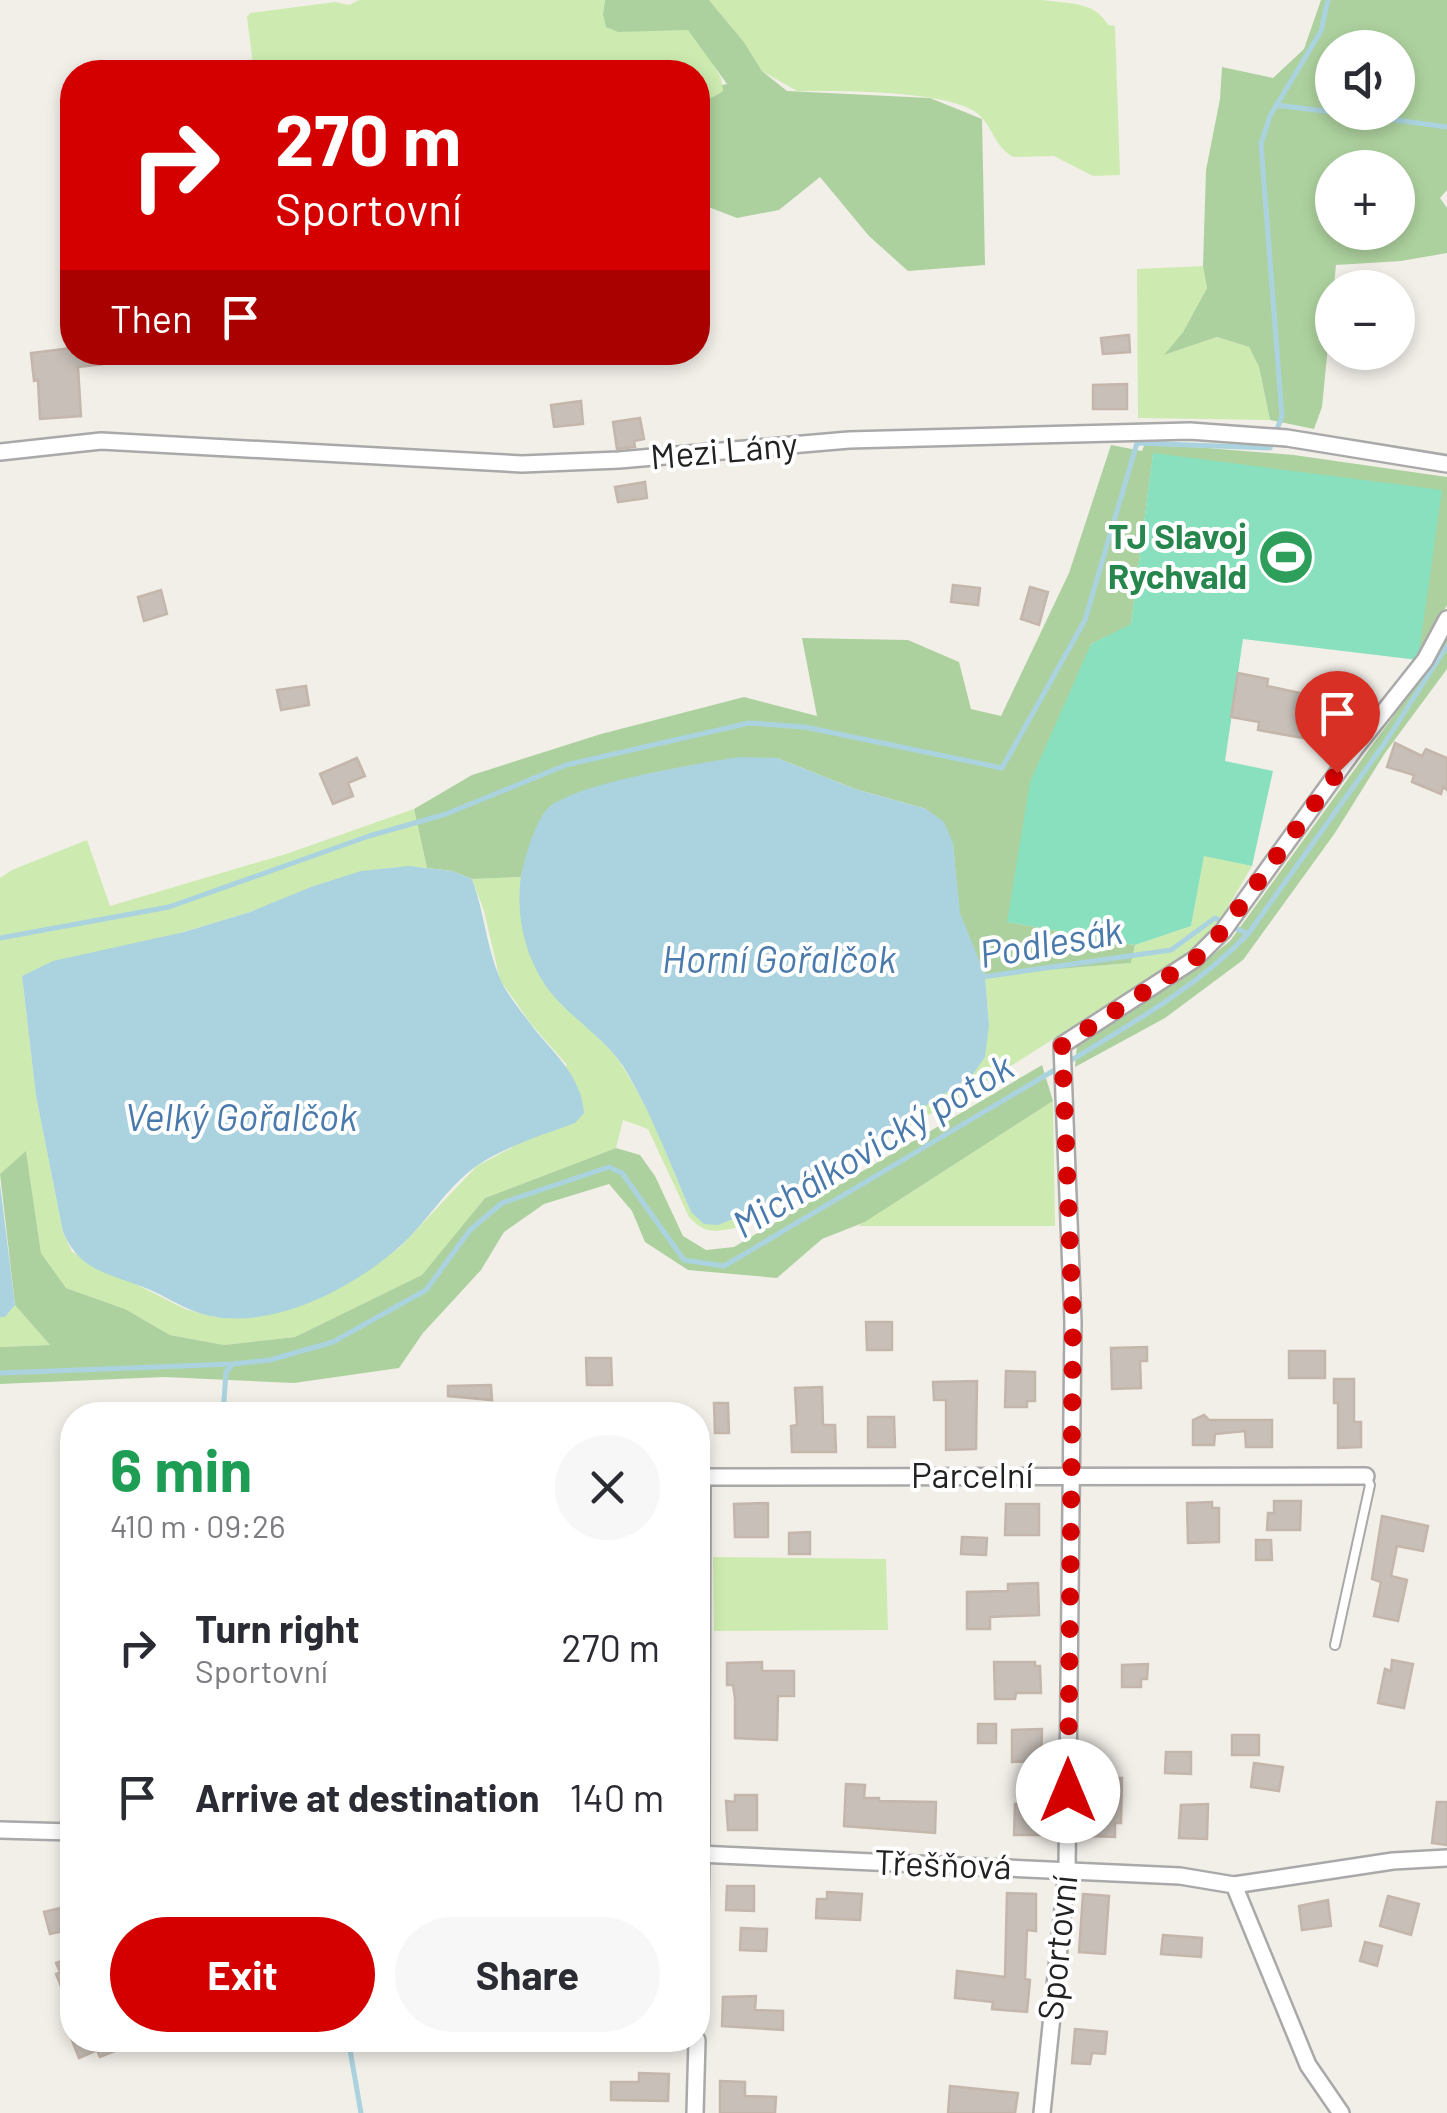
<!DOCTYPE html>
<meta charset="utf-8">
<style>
body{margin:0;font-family:Barlow,sans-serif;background:#f7f7f7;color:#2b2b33;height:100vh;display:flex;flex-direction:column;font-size:38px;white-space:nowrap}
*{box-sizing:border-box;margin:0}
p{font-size:32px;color:#7c7c81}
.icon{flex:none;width:55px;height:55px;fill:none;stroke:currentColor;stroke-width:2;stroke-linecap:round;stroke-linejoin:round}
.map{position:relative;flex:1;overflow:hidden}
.details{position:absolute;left:60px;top:1402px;width:650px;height:650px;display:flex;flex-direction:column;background:#fff;border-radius:40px;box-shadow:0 5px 15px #0003}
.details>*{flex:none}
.top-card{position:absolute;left:60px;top:60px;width:650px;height:305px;border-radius:40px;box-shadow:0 5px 15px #0003;background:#d40000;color:#fff;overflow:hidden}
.buttons{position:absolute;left:1315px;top:30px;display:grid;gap:20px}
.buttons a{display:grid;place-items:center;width:100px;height:100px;border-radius:50%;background:#fff;box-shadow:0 5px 15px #0003;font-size:50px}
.pin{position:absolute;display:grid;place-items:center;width:85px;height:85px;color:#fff;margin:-102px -42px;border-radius:50% 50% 50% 0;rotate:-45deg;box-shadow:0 0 10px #0007}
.pin .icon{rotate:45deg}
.me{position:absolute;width:110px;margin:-55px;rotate:0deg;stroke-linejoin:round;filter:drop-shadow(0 0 8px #0008)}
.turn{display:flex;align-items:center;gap:35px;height:210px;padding:0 50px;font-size:45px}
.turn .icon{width:130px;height:130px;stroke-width:2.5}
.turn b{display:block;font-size:70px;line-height:85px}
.then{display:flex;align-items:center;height:95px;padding:0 50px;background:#0003;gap:20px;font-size:38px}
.round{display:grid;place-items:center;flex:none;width:105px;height:105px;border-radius:52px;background:#f7f7f7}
.overview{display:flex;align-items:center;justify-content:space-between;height:170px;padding:0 50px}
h1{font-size:60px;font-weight:700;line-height:75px;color:#1e9e55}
.button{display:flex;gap:20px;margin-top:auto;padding:20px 50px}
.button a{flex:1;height:115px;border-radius:60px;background:#d40000;color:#fff;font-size:40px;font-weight:700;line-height:115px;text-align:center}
.button a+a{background:#f7f7f7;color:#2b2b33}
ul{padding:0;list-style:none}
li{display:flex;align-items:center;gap:30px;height:150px;padding:0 50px}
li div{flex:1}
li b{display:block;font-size:38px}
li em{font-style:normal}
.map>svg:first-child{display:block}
.grass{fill:#cdebb0}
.forest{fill:#add19e;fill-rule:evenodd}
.pitch{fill:#88e0be}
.water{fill:#aad3df}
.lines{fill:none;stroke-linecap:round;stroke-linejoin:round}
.stream{stroke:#aad3df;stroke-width:5}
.building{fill:#c7bfb8;stroke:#c4b6ab;stroke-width:2.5}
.service-casing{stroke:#a9a9a9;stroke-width:12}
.minor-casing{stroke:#a9a9a9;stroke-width:20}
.service{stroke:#fff;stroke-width:8}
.minor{stroke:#fff;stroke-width:15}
.route{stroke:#d40000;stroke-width:18;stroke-dasharray:0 32.4}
.labels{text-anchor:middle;stroke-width:8;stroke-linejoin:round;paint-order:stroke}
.street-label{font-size:35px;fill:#222;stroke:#fff}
.leisure-label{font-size:35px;font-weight:bold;fill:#27864d;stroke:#fff;text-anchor:end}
.water-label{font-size:38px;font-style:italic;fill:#4a7aab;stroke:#fff}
</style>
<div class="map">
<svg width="1447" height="2113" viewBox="0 0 1447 2113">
<rect width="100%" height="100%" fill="#f2efe9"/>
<g class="grass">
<polygon points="359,0 605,0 603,14 688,29 701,44 721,78 723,91 713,97 698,100 698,72 254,72 247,17 250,13 335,2 349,5"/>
<path d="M709,0h334c25,4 52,1 65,25l7,1 5,149 -27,1 -39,-20 -41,1c-20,-11 -21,-35 -39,-46 -36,-21 -134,-20 -177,-20l-35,-20 -18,-29z"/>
<polygon points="1203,266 1207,288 1183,332 1167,354 1217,337 1249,347 1259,367 1270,420 1138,418 1137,269"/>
<path d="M414,809l13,59c-68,-7 -122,27 -184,46 -73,23 -147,41 -221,62l14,120 27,136 9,20 113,57 29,8 33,1 36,-8 39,-13 77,-49 78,-82 34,-18 56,-83 -36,-41 -31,-44 -16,-69 -12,-32 49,-2c-4,51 9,97 47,133 21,20 43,36 58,62 27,42 45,94 65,140l298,-187 -4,-50 146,-12 4,-18 56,-19 13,-71 48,11 -37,63 -38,32 -182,115 -260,152c-20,4 -31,6 -46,-11l-41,-88 -25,-9 -7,28 -131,50 -62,77 -128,62 -71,8 -54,-10 -45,-26 -59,-21 -25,-35 -15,-101 -26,22v-296l12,-8 75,-30 23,66 176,-52z"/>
<polygon points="1053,1101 1055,1226 858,1226 865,1222"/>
<polygon points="15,1305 50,1345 0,1347 0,1317 5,1317"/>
<polygon points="713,1557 886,1559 888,1630 714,1631"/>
</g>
<g class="forest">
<polygon points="605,0 709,0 744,42 762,71 787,91 930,98 982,119 985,265 908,271 869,236 820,177 779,210 737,218 698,203 698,100 713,97 723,91 722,85 727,84 688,30 618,32 606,27 603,14"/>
<path d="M1321,0h126v190l-7,8 7,10v45l-46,8 -65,4 -14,142 -8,22 -44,-9 -11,-53 -10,-20 -32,-10 -53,18 19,-23 24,-44 -4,-22 3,-96 14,-71 2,-32 51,11 31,-29zM1332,48h66v64h-66zM1332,168h66v64h-66z"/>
<polygon points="1145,443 1294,455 1447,477 1447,605 1418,660 1153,454 1131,625 1091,644 1008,922 1135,945 1131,963 985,975 959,913 953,843 926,809 855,789 777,758 532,838 521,877 472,879 452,871 427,868 414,809 472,775 601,734 744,697 817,716 802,638 908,640 959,662 971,709 1001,716 1069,573 1111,445 1142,451"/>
<polygon points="1447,631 1447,669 1385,753 1335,833 1243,960 1165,1018 1075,1067 1077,1045 1185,977 1230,941 1392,718"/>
<polygon points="1042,1065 1053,1101 865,1222 822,1239 777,1278 688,1270 645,1242 632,1211 609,1184 544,1204 504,1232 481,1270 423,1333 399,1368 294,1383 165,1377 0,1384 0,1347 50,1345 15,1305 0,1174 26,1151 41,1253 66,1288 125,1309 170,1335 224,1345 295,1337 422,1275 485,1198 616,1148 640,1155 655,1176 683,1236 706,1250 734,1247"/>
</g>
<polygon class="pitch" points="1153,453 1442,490 1418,660 1243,639 1225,761 1273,771 1252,866 1204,856 1191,926 1135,945 1007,922 1030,782 1091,644 1131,624"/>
<g class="water">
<path d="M740,757l37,1 78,31 71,20 18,13 9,21 7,70 25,62 4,50 -4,32 -14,20 -134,85 -92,52 -27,11 -14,-1 -13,-12c-20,-46 -38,-95 -63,-138 -21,-37 -59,-55 -83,-89 -20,-31 -28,-65 -25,-101 2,-19 15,-65 29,-77 29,-24 151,-44 191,-50z"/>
<path d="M409,866l43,5 20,8c12,32 14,66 27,97 6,16 20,32 30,46 22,30 52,51 55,91l-9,10c-32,12 -69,23 -97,42 -32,22 -51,58 -80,83 -47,41 -124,81 -188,68 -23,-5 -41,-18 -62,-27 -38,-16 -67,-16 -85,-57l-27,-136 -14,-120 31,-15 131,-29 66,-20 61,-25 50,-16z"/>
<polygon points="0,1184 15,1305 5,1317 0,1317"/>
</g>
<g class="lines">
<g class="stream">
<polyline points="1276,105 1332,112"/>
<polyline points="1338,112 1447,127"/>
<polyline points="0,938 169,907 369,836 446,814 566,765 749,723 805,727 1002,768 1085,620 1137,443 1270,448 1282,416 1261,144 1270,116 1321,31 1328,0"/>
<polyline points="982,977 1171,950 1215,918 1248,934"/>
<path d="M1068,1062c63,-38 129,-75 180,-128l136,-190 63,-98"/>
<polyline points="0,1373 233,1364 270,1360 333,1342 426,1290 470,1230 502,1203 609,1167 622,1173 684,1260 724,1266 1058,1068"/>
<polyline points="223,1415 226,1372 232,1365"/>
<polyline points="344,2040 350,2050 361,2113"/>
</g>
</g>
<g class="building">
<polygon points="1129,335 1130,352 1103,354 1101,338"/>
<polygon points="72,348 72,352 121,352 121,362 78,367 81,416 40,419 38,380 34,381 31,353"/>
<polygon points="1127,384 1127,409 1093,409 1093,385"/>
<polygon points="581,401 583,424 554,427 551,405"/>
<polygon points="640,418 644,439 634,441 635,447 617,449 613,422"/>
<polygon points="645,482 647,498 618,502 615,487"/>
<polygon points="953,585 980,588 978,605 951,602"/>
<polygon points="1030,587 1048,592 1039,625 1021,619"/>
<polygon points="161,590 167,614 144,621 138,597"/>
<polygon points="1238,673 1268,679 1267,686 1360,706 1356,728 1348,727 1346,735 1328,732 1326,742 1258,730 1259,722 1231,717"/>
<polygon points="306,686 309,705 281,710 277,690"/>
<polygon points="1395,743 1422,756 1426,749 1447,758 1447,790 1443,787 1441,794 1412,782 1414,775 1387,767"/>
<polygon points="357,758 365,776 348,783 353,796 333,804 320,774"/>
<polygon points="866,1322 892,1322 892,1350 867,1350"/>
<polygon points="1147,1347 1147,1361 1140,1361 1141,1388 1112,1389 1111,1348"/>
<rect x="1289" y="1351" width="36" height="27"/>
<polygon points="586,1358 611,1358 612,1385 587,1385"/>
<polygon points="1006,1371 1035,1372 1035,1401 1027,1401 1027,1407 1005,1407"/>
<polygon points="1334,1379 1354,1379 1354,1422 1361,1422 1361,1447 1338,1448 1338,1403 1334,1403"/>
<polygon points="977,1381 976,1449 946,1450 946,1400 934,1400 933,1382"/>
<polygon points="491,1385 492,1400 448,1396 448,1386"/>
<polygon points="822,1387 823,1425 835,1425 836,1452 792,1452 791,1426 797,1425 795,1388"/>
<polygon points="714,1403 728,1403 729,1433 715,1433"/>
<polygon points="1204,1415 1209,1420 1272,1420 1272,1447 1246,1447 1245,1431 1215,1434 1214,1445 1193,1445 1193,1420"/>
<polygon points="868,1417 894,1417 895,1447 868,1447"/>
<polygon points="1274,1501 1301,1501 1300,1530 1267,1530 1268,1513 1274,1513"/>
<polygon points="1212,1502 1212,1508 1219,1508 1219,1542 1188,1543 1187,1503"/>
<polygon points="768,1503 768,1537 735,1537 734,1504"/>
<polygon points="1006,1504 1039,1504 1039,1535 1005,1535"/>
<polygon points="1382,1516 1428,1526 1423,1551 1397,1546 1391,1576 1407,1580 1398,1621 1374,1616 1381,1582 1372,1579"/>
<polygon points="810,1532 810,1554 789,1554 789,1533"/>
<polygon points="962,1537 987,1538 986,1555 961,1554"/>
<polygon points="1256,1540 1271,1540 1272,1560 1256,1560"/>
<polygon points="1038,1583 1039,1615 990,1617 990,1629 967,1629 967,1592 1008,1591 1008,1584"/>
<polygon points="1392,1660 1413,1664 1404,1708 1378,1703 1385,1669 1391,1671"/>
<polygon points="762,1662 762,1671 794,1671 794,1696 778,1696 777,1740 735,1738 735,1698 733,1685 727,1685 727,1663"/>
<polygon points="994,1662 1035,1662 1035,1666 1040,1666 1041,1693 1016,1693 1015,1699 995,1699"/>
<polygon points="1148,1664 1147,1679 1141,1679 1141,1687 1122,1687 1122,1665"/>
<rect x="978" y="1724" width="18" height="19"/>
<polygon points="1042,1729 1041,1761 1012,1762 1012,1730"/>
<rect x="1232" y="1735" width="27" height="20"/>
<polygon points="1166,1752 1191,1752 1191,1774 1165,1773"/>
<polygon points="1254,1763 1283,1767 1279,1791 1251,1787"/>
<polygon points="1102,1778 1122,1778 1121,1823 1115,1823 1115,1837 1088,1836 1090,1781 1102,1781"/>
<polygon points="846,1784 865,1785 864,1798 879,1798 879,1801 936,1802 935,1833 844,1826"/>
<polygon points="735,1795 757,1795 757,1830 728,1830 726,1801 735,1802"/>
<polygon points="1437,1802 1447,1802 1447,1845 1432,1843"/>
<polygon points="1015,1804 1041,1805 1040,1835 1014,1835"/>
<polygon points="1208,1804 1207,1839 1179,1838 1181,1805"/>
<polygon points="727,1886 754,1886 754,1911 726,1910"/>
<polygon points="827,1892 862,1894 860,1920 816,1918 817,1899 827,1899"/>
<polygon points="1007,1893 1036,1894 1036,1931 1027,1930 1025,1979 1030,1980 1027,2012 992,2009 993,2002 955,1998 957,1971 1005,1977"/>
<polygon points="1083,1894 1109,1896 1105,1954 1079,1952"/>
<polygon points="1388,1896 1419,1904 1411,1935 1380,1926"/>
<polygon points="1328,1900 1331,1926 1302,1930 1299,1906"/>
<polygon points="72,1905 72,1929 50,1934 44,1912"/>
<polygon points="741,1928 767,1929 766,1951 740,1950"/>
<polygon points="1163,1935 1202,1938 1201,1957 1161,1954"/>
<polygon points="1365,1942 1382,1946 1377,1966 1360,1961"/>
<polygon points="72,1957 72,2013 56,1974 60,1972 56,1963"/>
<polygon points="756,1996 755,2010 783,2011 783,2030 722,2026 723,1997"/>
<polygon points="1075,2029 1107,2032 1105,2054 1092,2053 1090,2064 1072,2063"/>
<polygon points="72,2040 140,2040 140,2041 100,2057 97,2050 79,2058"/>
<polygon points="639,2073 669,2074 668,2101 611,2100 611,2082 639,2082"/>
<polygon points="720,2081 745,2082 745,2096 776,2097 775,2113 720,2113"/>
<polygon points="950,2086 1018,2093 1015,2113 948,2113"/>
</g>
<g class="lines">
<g class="service-casing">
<polyline id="service" points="1335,1645 1370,1485 1366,1476"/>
</g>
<g class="minor-casing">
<g id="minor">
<polyline points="0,452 101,441 522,464 619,460 849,440 1190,431 1287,438 1447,464"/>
<polyline points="698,1477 1366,1476"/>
<polyline points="0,1830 72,1832"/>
<polyline points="698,1854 1180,1876 1234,1885 1308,2065 1341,2113"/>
<polyline points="1234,1885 1393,1861 1447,1858"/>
<polyline points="698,2021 701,1854 702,1477"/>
<polyline points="695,2113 697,2040"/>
<polyline points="1042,2113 1067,1870 1073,1322 1062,1045 1195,959 1223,931 1356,747 1425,660 1447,619"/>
</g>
</g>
<use href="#service" class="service"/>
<use href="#minor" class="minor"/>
</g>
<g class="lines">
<polyline class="route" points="1068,1791 1073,1322 1062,1045 1195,959 1223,930 1337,773"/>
</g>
<defs>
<g id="stadium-disc" transform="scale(2.875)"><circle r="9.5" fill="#2e9e5b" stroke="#fff"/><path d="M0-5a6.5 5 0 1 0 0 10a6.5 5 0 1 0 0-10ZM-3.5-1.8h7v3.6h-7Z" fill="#fff"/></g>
</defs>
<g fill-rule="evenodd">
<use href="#stadium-disc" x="1286" y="557"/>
</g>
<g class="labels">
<g class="street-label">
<text transform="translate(724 451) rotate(-5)" y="12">Mezi Lány</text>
<text x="972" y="1488">Parcelní</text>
<text transform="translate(943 1865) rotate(2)" y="12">Třešňová</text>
<text transform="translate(1058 1948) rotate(-84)" y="12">Sportovní</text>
</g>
<g class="leisure-label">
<text x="1247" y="549">TJ Slavoj<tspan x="1247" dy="40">Rychvald</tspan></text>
</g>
<g class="water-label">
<text transform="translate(1051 943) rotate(-10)" y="13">Podlesák</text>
<text x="779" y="973">Horní Gořalčok</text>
<text x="241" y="1131">Velký Gořalčok</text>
<text transform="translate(873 1146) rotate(-31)" y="13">Michálkovický potok</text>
</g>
</g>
</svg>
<div class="buttons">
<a><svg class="icon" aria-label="sound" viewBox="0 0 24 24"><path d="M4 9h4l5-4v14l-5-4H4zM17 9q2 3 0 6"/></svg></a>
<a>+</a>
<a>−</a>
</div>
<div class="pin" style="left:1337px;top:773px;background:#d93025"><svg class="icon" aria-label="arrive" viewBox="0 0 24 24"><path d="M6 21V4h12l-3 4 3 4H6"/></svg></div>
<svg class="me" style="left:1068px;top:1791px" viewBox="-20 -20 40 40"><circle r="19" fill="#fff"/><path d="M0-13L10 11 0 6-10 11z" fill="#d40000"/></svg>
<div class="top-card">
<div class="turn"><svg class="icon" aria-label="right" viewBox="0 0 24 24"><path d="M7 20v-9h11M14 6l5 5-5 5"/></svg><div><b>270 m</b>Sportovní</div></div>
<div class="then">Then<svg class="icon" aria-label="arrive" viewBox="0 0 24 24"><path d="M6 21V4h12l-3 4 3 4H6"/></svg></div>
</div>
<section class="details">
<div class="overview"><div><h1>6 min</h1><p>410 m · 09:26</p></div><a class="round"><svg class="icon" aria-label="close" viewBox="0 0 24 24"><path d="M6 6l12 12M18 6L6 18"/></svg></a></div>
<ul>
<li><svg class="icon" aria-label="right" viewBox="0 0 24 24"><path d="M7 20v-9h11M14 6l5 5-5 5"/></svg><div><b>Turn right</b><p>Sportovní</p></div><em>270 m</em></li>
<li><svg class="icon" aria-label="arrive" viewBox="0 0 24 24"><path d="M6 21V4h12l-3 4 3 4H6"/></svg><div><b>Arrive at destination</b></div><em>140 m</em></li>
</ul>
<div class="button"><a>Exit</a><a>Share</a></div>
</section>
</div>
